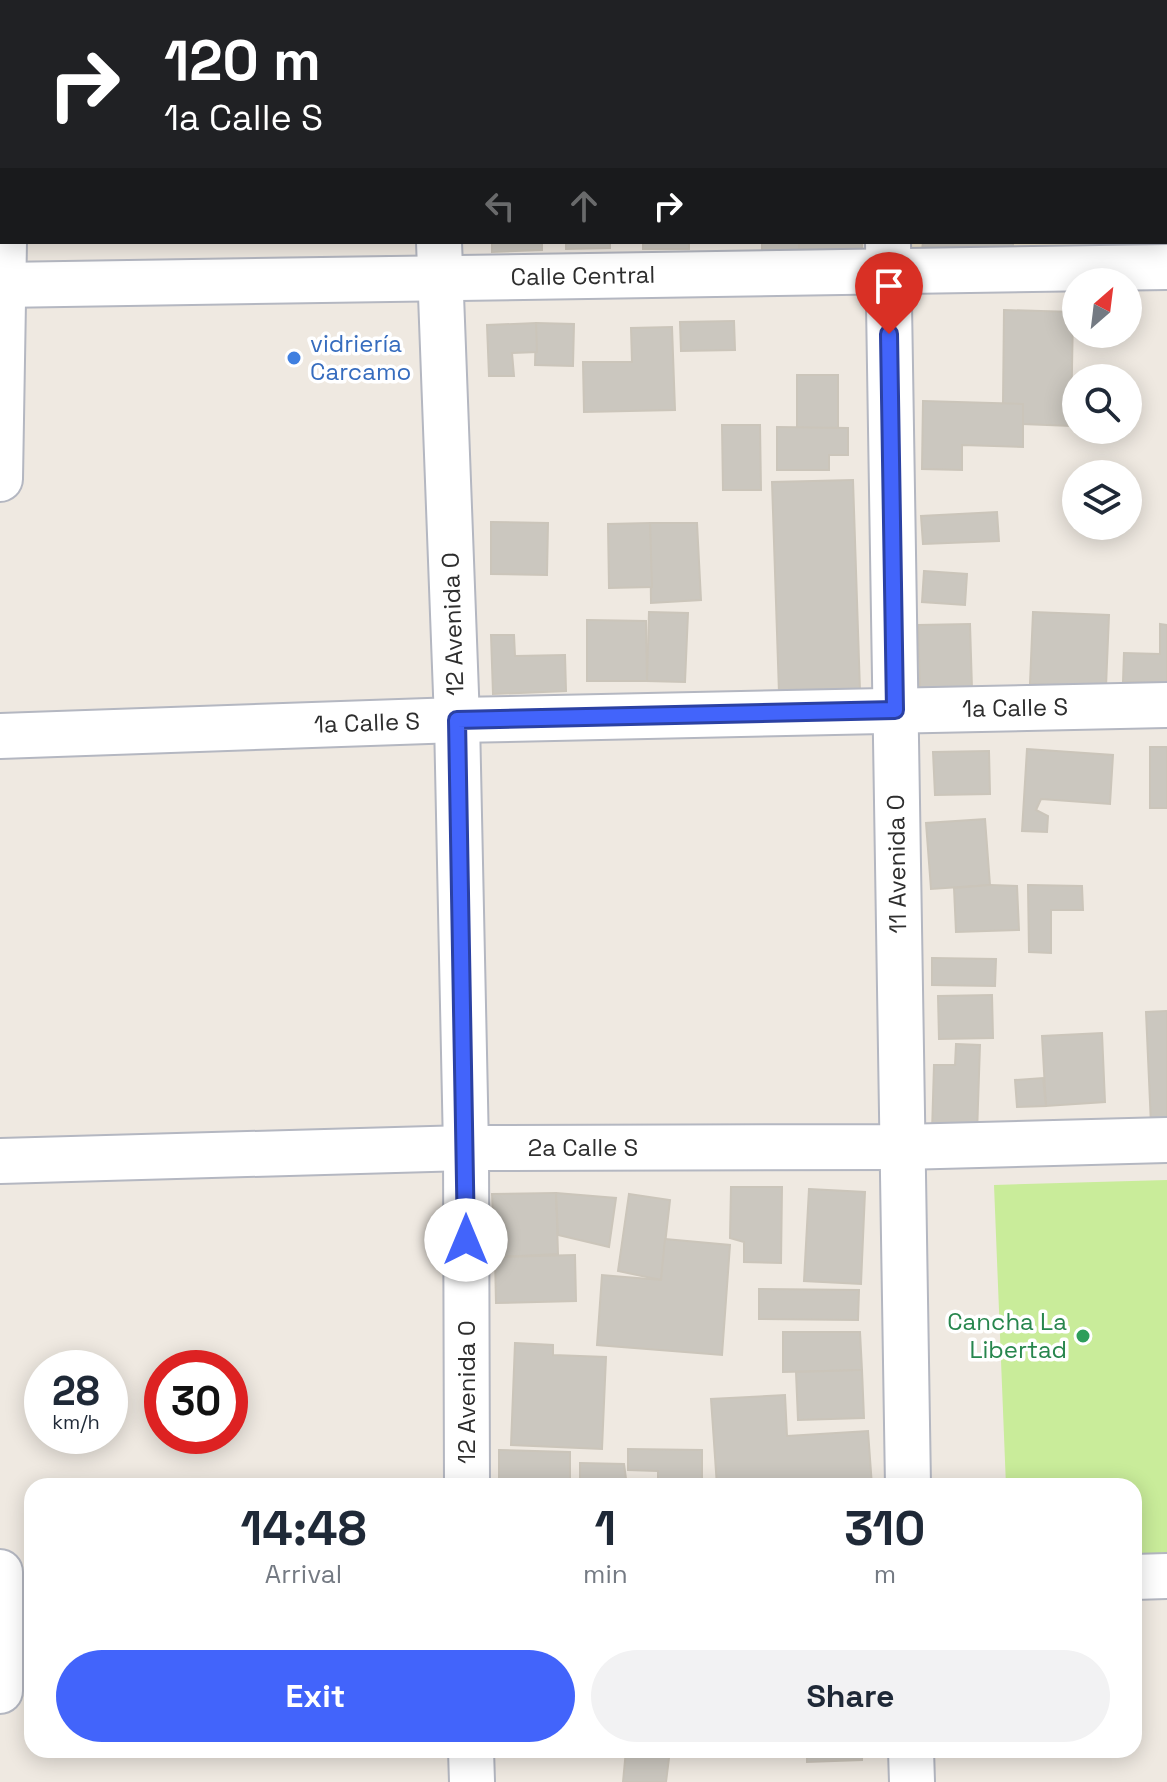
<!DOCTYPE html>
<meta charset="utf-8">
<style>
body{margin:0;font-family:"Space Grotesk",sans-serif;background:#f2f2f3;color:#1f2937;height:100vh;display:flex;flex-direction:column;font-size:30px;white-space:nowrap}
*{box-sizing:border-box;margin:0}
p{font-size:26px;color:#747a83}
.icon{flex:none;width:44px;height:44px;fill:none;stroke:currentColor;stroke-width:2;stroke-linecap:round;stroke-linejoin:round}
.map{position:relative;flex:1;overflow:hidden}
.details{position:absolute;left:24px;top:1478px;width:1118px;height:280px;display:flex;flex-direction:column;background:#fff;border-radius:24px;box-shadow:0 4px 20px #0003}
.details>*{flex:none}
.banner{position:absolute;left:0px;top:0px;width:1168px;height:244px;box-shadow:0 4px 20px #0003;background:#202124;color:#fff;overflow:hidden}
.needle{width:52px;rotate:28deg}
.tools{position:absolute;left:1062px;top:268px;display:grid;gap:16px}
.tools a{display:grid;place-items:center;width:80px;height:80px;border-radius:50%;background:#fff;box-shadow:0 4px 20px #0003;font-size:40px}
.speed{position:absolute;left:24px;top:1350px;display:flex;gap:16px;font-size:40px;font-weight:700;text-align:center}
.speed>*{display:grid;place-content:center;width:104px;height:104px;border-radius:50%;background:#fff;box-shadow:0 4px 20px #0003;line-height:1}
.speed small{font-size:20px;font-weight:400}
.speed .limit{border:12px solid #d22;background:#fff;color:#111}
.pin{position:absolute;display:grid;place-items:center;width:68px;height:68px;color:#fff;margin:-82px -34px;border-radius:50% 50% 50% 0;rotate:-45deg;box-shadow:0 0 8px #0007}
.pin .icon{rotate:45deg}
.me{position:absolute;width:88px;margin:-44px;rotate:0deg;stroke-linejoin:round;filter:drop-shadow(0 0 6px #0008)}
.turn{display:flex;align-items:center;gap:28px;height:168px;padding:0 32px;font-size:36px}
.turn .icon{width:104px;height:104px;stroke-width:2.5}
.turn b{display:block;font-size:56px;line-height:68px}
.lanes{display:flex;align-items:center;height:76px;padding:0 32px;background:#0003;justify-content:center;gap:40px;direction:ltr}
.lanes .off{opacity:.35}
.eta{display:flex;justify-content:space-evenly;align-items:center;height:136px;text-align:center}
.eta b{font-size:48px;font-weight:800;line-height:56px}
.action{display:flex;gap:16px;margin-top:auto;padding:16px 32px}
.action a{flex:1;height:92px;border-radius:48px;background:#4264fb;color:#fff;font-size:32px;font-weight:800;line-height:92px;text-align:center}
.action a+a{background:#f2f2f3;color:#1f2937}
.map>svg:first-child{display:block}
.education{fill:#f0e6d1}
.pitch{fill:#c9ec9a}
.building{fill:#cbc7bf;stroke:#cbc5ba;stroke-width:2}
.lines{fill:none;stroke-linecap:round;stroke-linejoin:round}
.minor-casing{stroke:#b4b7c1;stroke-width:48}
.minor{stroke:#fff;stroke-width:44}
.route-casing{stroke:#2b41a3;stroke-width:20}
.route{stroke:#4264fb;stroke-width:14}
.shop-dot{fill:#3f7fe0;stroke:#fff;stroke-width:3}
.leisure-dot{fill:#2e9e5b;stroke:#fff;stroke-width:3}
.labels{text-anchor:middle;stroke-width:7;stroke-linejoin:round;paint-order:stroke}
.street-label{font-size:24px;fill:#2e2e2e;stroke:#fff}
.shop-label{font-size:24px;fill:#366cbe;stroke:#fff;text-anchor:start}
.leisure-label{font-size:24px;fill:#27864d;stroke:#fff;text-anchor:end}
</style>
<div class="map">
<svg width="1167" height="1782" viewBox="0 0 1167 1782">
<rect width="100%" height="100%" fill="#efe9e1"/>
<polygon class="education" points="906,242 1127,242 1127,256 906,254"/>
<polygon class="pitch" points="1167,1180 1167,1553 1134,1554 1134,1486 1006,1486 994,1185"/>
<g class="building">
<polygon points="792,0 850,0 850,2"/>
<polygon points="911,0 967,0 911,2"/>
<polygon points="1167,187 1167,244 1137,244 1166,242"/>
<polygon points="492,242 542,242 542,250 492,252"/>
<polygon points="566,242 610,242 610,248 566,249"/>
<rect x="643" y="242" width="46" height="7"/>
<rect x="762" y="242" width="37" height="11"/>
<polygon points="799,242 862,242 862,252 799,253"/>
<polygon points="923,242 1013,242 1013,254 922,250"/>
<polygon points="1004,310 1073,312 1071,426 1023,424 1023,404 1003,404"/>
<polygon points="734,321 735,350 681,351 680,322"/>
<polygon points="536,323 574,324 573,366 535,365"/>
<polygon points="536,323 537,352 512,353 514,376 489,376 487,325"/>
<polygon points="672,327 675,410 584,412 583,362 632,362 631,328"/>
<rect x="797" y="375" width="41" height="53"/>
<polygon points="923,401 1023,404 1023,447 962,445 962,470 922,469"/>
<polygon points="722,425 760,425 761,490 723,490"/>
<polygon points="777,427 848,428 848,455 829,455 829,470 777,470"/>
<polygon points="853,480 860,691 779,693 772,482"/>
<polygon points="997,512 999,541 923,544 921,516"/>
<polygon points="491,522 548,523 547,575 491,574"/>
<polygon points="650,523 697,523 701,600 651,603"/>
<polygon points="650,523 652,587 609,588 608,524"/>
<polygon points="924,571 967,574 965,605 922,602"/>
<polygon points="649,612 688,613 685,682 647,681"/>
<polygon points="1033,612 1109,615 1106,687 1030,684"/>
<polygon points="587,620 646,621 647,681 587,681"/>
<polygon points="970,624 972,689 920,690 918,625"/>
<polygon points="1160,624 1167,625 1167,682 1123,682 1124,653 1160,654"/>
<polygon points="491,635 514,635 515,656 565,655 566,691 493,694"/>
<rect x="1150" y="747" width="17" height="61"/>
<polygon points="1027,749 1113,755 1110,804 1041,799 1036,810 1048,816 1047,832 1022,831"/>
<polygon points="989,751 990,794 935,795 933,752"/>
<polygon points="985,819 990,885 931,889 926,823"/>
<polygon points="990,885 1017,886 1019,930 956,932 954,888"/>
<polygon points="1028,885 1082,886 1083,910 1051,910 1051,953 1029,952"/>
<polygon points="932,958 996,959 995,986 932,985"/>
<polygon points="992,995 993,1038 939,1039 938,996"/>
<polygon points="1167,1011 1167,1124 1151,1125 1146,1012"/>
<polygon points="1102,1033 1105,1102 1046,1106 1042,1036"/>
<polygon points="956,1044 980,1045 977,1134 932,1132 934,1065 955,1065"/>
<polygon points="1043,1078 1046,1106 1017,1107 1015,1080"/>
<polygon points="731,1187 782,1187 781,1263 744,1262 744,1242 730,1238"/>
<polygon points="809,1189 865,1192 861,1284 804,1281"/>
<polygon points="556,1193 558,1254 495,1257 492,1194"/>
<polygon points="556,1193 616,1198 609,1247 558,1235"/>
<polygon points="629,1194 670,1200 661,1280 618,1271"/>
<polygon points="665,1239 730,1245 722,1355 597,1345 602,1275 661,1280"/>
<polygon points="575,1255 576,1301 496,1303 495,1257"/>
<polygon points="759,1289 859,1290 858,1320 759,1319"/>
<polygon points="783,1332 860,1332 862,1370 783,1372"/>
<polygon points="515,1343 553,1345 553,1355 606,1357 602,1449 511,1445"/>
<polygon points="862,1370 864,1418 798,1420 796,1372"/>
<polygon points="785,1395 787,1436 868,1431 872,1486 717,1486 711,1399"/>
<polygon points="628,1449 702,1450 702,1486 658,1486 658,1471 628,1470"/>
<polygon points="499,1450 570,1452 570,1486 499,1486"/>
<polygon points="580,1463 624,1464 627,1486 580,1486"/>
<polygon points="626,1750 670,1750 666,1782 623,1782"/>
<polygon points="807,1750 862,1750 862,1760 807,1762"/>
</g>
<g class="lines">
<g class="minor-casing">
<g id="minor">
<polyline points="6,2 6,0"/>
<polyline points="439,2 439,0"/>
<polyline points="888,2 888,0"/>
<polyline points="439,242 457,720 466,1148 467,1486"/>
<polyline points="888,242 908,1486"/>
<polyline points="0,285 1167,267"/>
<polyline points="0,479 4,242"/>
<polyline points="0,736 457,720 1167,705"/>
<polyline points="0,1161 466,1148 901,1147 1167,1140"/>
<polyline points="0,1572 0,1691"/>
<polyline points="1134,1577 1167,1576"/>
<polyline points="471,1750 472,1782"/>
<polyline points="911,1750 912,1782"/>
</g>
</g>
<use href="#minor" class="minor"/>
</g>
<g class="lines">
<g class="route-casing">
<polyline id="route" points="466,1240 457,720 895,710 889,334"/>
</g>
<use href="#route" class="route"/>
</g>
<circle class="shop-dot" cx="294" cy="358" r="8"/>
<circle class="leisure-dot" cx="1083" cy="1336" r="8"/>
<g class="labels">
<g class="street-label">
<text transform="translate(583 276) rotate(-1)" y="8">Calle Central</text>
<text transform="translate(453 624) rotate(-92)" y="8">12 Avenida O</text>
<text transform="translate(1015 708) rotate(-1)" y="8">1a Calle S</text>
<text transform="translate(367 723) rotate(-2)" y="8">1a Calle S</text>
<text transform="translate(897 864) rotate(-91)" y="8">11 Avenida O</text>
<text x="583" y="1156">2a Calle S</text>
<text transform="translate(467 1392) rotate(-90)" y="8">12 Avenida O</text>
</g>
<g class="shop-label">
<text x="310" y="352">vidriería<tspan x="310" dy="28">Carcamo</tspan></text>
</g>
<g class="leisure-label">
<text x="1067" y="1330">Cancha La<tspan x="1067" dy="28">Libertad</tspan></text>
</g>
</g>
</svg>
<div class="tools">
<a><svg class="needle" viewBox="-14 -14 28 28"><path d="M0-13l5 13h-10z" fill="#e53935"/><path d="M0 13l5-13h-10z" fill="#747a83"/></svg></a>
<a><svg class="icon" aria-label="search" viewBox="0 0 24 24"><circle cx="10" cy="10" r="6"/><path d="M15 15l6 6"/></svg></a>
<a><svg class="icon" aria-label="layers" viewBox="0 0 24 24"><path d="M12 4l9 5-9 5-9-5zM3 14l9 5 9-5"/></svg></a>
</div>
<div class="speed"><div>28<small>km/h</small></div><div class="limit">30</div></div>
<div class="pin" style="left:889px;top:334px;background:#d93025"><svg class="icon" aria-label="arrive" viewBox="0 0 24 24"><path d="M6 21V4h12l-3 4 3 4H6"/></svg></div>
<svg class="me" style="left:466px;top:1240px" viewBox="-20 -20 40 40"><circle r="19" fill="#fff"/><path d="M0-13L10 11 0 6-10 11z" fill="#4264fb"/></svg>
<div class="banner">
<div class="turn"><svg class="icon" aria-label="right" viewBox="0 0 24 24"><path d="M7 20v-9h11M14 6l5 5-5 5"/></svg><div><b>120 m</b>1a Calle S</div></div>
<div class="lanes"><svg class="icon off" aria-label="left" viewBox="0 0 24 24"><path d="M17 20v-9H6M10 6l-5 5 5 5"/></svg><svg class="icon off" aria-label="ahead" viewBox="0 0 24 24"><path d="M12 20V5M6 11l6-6 6 6"/></svg><svg class="icon" aria-label="right" viewBox="0 0 24 24"><path d="M7 20v-9h11M14 6l5 5-5 5"/></svg></div>
</div>
<section class="details">
<div class="eta">
<div><b>14:48</b><p>Arrival</p></div>
<div><b>1</b><p>min</p></div>
<div><b>310</b><p>m</p></div>
</div>
<div class="action"><a>Exit</a><a>Share</a></div>
</section>
</div>
